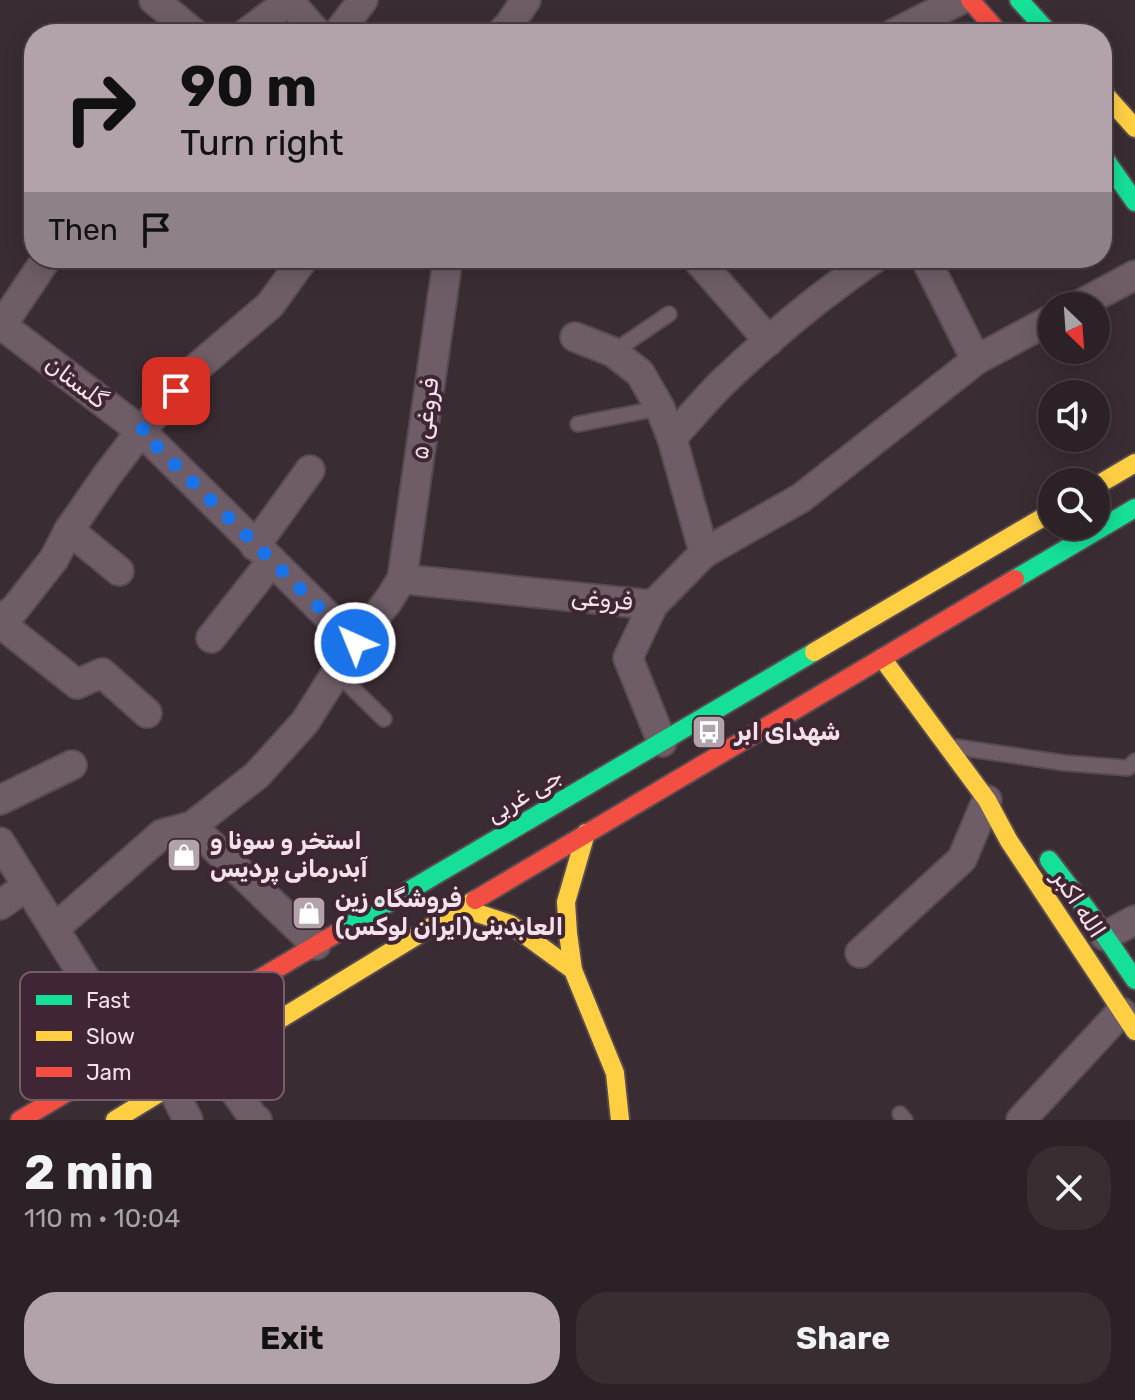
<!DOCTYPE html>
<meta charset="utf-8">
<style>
body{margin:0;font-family:Rubik,"Noto Naskh Arabic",sans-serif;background:#382e32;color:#f1f3f6;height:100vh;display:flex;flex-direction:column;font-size:30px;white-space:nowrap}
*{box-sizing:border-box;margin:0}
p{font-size:26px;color:#a6a3a7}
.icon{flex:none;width:44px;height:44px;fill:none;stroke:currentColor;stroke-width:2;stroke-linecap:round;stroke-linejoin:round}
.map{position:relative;height:1120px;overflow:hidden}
.sheet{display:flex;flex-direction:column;background:#2c2126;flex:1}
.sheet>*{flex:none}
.banner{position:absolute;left:24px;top:24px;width:1088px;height:244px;border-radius:32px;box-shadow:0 4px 20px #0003,0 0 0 2px #483e43;background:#b2a2aa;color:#111;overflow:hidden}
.needle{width:52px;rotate:155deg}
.tools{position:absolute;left:1038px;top:292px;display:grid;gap:16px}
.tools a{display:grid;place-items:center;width:72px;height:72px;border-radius:50%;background:#2c2126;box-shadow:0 4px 20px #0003,0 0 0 2px #483e43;font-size:40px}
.pin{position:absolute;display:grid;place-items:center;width:68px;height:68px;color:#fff;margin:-34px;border-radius:16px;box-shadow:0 4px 12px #0006}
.me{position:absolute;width:88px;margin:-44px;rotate:316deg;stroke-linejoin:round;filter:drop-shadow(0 0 6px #0008)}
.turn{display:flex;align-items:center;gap:28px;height:168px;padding:0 24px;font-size:36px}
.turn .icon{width:104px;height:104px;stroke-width:2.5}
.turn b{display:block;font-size:56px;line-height:68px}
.then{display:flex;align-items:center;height:76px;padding:0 24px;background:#0003;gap:16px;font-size:30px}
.round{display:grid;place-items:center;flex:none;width:84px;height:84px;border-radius:32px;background:#382e32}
.summary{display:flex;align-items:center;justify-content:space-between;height:136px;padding:0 24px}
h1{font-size:48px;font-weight:700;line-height:60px}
.action{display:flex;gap:16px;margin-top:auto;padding:16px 24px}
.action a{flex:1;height:92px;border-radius:32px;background:#b2a2aa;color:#111;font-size:32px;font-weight:700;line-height:92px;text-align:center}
.action a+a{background:#382e32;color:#f1f3f6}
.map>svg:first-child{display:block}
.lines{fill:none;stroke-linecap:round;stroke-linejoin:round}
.lane-casing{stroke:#574a50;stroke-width:18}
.street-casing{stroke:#574a50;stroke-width:32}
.fast-casing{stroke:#574a50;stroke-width:22}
.slow-casing{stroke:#574a50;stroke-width:22}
.jam-casing{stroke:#574a50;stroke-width:22}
.lane{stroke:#6e5d67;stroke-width:14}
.street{stroke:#6e5d67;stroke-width:28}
.fast{stroke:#16e098;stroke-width:18}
.slow{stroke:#ffcf43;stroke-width:18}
.jam{stroke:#f24e42;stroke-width:18}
.route{stroke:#1a73e8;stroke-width:14;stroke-dasharray:0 25.2}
.labels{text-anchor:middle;stroke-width:8;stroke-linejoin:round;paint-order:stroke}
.street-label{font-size:24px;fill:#f2e1ea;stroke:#402634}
.poi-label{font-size:24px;font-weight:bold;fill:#f2e1ea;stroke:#402634;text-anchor:start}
.key{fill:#402634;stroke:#755e6b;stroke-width:2}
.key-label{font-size:22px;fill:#f2e1ea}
</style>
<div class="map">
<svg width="1135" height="1120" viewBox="0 0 1135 1120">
<rect width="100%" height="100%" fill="#3a2c33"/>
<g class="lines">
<g class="lane-casing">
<g id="lane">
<polyline points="613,352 669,314"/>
<polyline points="578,424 660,408"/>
<polyline points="337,673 384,719"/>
<polyline points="956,747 1065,763 1128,768 1135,761"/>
<polyline points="900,1114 905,1120"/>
</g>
</g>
<g class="street-casing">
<g id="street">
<polyline points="154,0 195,34"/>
<polyline points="288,0 318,34"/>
<polyline points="245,34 289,1"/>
<polyline points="337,34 363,0"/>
<polyline points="500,34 509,25 526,0"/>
<polyline points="893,34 960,0"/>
<polyline points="696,258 769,341"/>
<polyline points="925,258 976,360"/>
<polyline points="1077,306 1135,275"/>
<polyline points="0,324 141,431 355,643"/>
<polyline points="0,328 47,258"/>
<polyline points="575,337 613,352 640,373 660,408 672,438 704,553"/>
<path d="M672,438c16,-18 32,-37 50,-55 47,-45 98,-88 153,-125"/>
<polyline points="69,530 119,571"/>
<polyline points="255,546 310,470"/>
<polyline points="402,579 653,605 628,658 662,742"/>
<polyline points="653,605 704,553 801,498 976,360 1052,319"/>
<polyline points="0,619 14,610 54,559 69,530 108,474 141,431 193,371 270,305 304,258"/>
<polyline points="0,623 77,684 102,673 147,713"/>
<polyline points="211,638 271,562"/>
<polyline points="0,800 72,765"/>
<polyline points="192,826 316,945"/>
<polyline points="0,842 98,999 135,1052"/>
<polyline points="0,905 27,886"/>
<polyline points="54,929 162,834 192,826 257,775 305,722 355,643 388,601 402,579 448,258"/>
<polyline points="1105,936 1135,920"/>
<polyline points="860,953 962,859 987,800"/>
<polyline points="213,1060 253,1117 257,1120"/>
<polyline points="171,1086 188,1120"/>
<polyline points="1021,1120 1121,1012"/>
</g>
</g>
<g class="fast-casing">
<g id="fast">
<polyline points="1019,0 1050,34"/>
<polyline points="1102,155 1135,202"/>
<polyline points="1015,579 1135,508"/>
<polyline points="1049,860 1088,911 1135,980"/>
<polyline points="337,933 814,652"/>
</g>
</g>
<g class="slow-casing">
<g id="slow">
<polyline points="1102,91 1135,128"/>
<polyline points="1096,486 1135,463"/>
<polyline points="814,652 1052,512"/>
<polyline points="882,658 987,800 1009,841 1135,1031"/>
<polyline points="586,833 566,902 568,933 573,970 615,1073 620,1120"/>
<polyline points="462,908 510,924 573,970"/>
<polyline points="115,1120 475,900"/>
</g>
</g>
<g class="jam-casing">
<g id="jam">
<polyline points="970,0 1000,34"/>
<polyline points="475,900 1015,579"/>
<polyline points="20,1120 337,933"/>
</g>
</g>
<use href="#lane" class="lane"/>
<use href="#street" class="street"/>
<use href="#fast" class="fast"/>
<use href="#slow" class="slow"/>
<use href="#jam" class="jam"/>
</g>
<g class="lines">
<polyline class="route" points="176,391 141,431 355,643"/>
</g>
<defs>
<g id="bus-square" transform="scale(1.8)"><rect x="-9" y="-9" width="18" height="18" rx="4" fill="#b2a2aa" stroke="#402634"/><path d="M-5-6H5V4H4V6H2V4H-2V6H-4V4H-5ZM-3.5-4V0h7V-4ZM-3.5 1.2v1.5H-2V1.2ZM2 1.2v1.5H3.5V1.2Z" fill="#fff"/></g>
<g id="shop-square" transform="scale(1.8)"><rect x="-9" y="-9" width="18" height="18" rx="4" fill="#b2a2aa" stroke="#402634"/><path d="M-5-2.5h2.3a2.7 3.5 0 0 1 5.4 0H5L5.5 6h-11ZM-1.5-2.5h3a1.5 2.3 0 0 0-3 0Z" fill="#fff"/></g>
</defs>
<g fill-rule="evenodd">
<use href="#bus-square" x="709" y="732"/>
<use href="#shop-square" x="184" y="855"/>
<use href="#shop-square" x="309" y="913"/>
</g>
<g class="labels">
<g class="street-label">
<text transform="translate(76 382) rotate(37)" y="8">گلستان</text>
<text transform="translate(425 419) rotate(-82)" y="8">فروغی ۵</text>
<text transform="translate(602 599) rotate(6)" y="8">فروغی</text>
<text transform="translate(524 795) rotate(-31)" y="8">جی غربی</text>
<text transform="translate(1079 904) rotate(57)" y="8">الله اکبر</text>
</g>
<g class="poi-label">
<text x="735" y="740">شهدای ابر</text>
<text x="210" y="849">استخر و سونا و<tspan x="210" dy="28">آبدرمانی پردیس</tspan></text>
<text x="335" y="907">فروشگاه زین<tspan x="335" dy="28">العابدینی(ایران لوکس)</tspan></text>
</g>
</g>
<rect x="20" y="972" width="264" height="128" rx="12" class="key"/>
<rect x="36" y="995" width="36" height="10" fill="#16e098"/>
<rect x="36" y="1031" width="36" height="10" fill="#ffcf43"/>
<rect x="36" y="1067" width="36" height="10" fill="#f24e42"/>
<g class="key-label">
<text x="86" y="1008">Fast</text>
<text x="86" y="1044">Slow</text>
<text x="86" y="1080">Jam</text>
</g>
</svg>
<div class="tools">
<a><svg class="needle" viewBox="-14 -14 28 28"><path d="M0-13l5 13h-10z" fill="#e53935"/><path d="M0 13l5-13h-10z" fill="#a6a3a7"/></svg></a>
<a><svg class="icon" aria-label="sound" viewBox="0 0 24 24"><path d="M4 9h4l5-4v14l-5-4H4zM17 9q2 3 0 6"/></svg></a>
<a><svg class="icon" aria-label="search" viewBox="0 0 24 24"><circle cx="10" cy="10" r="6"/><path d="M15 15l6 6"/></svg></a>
</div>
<div class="pin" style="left:176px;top:391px;background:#d93025"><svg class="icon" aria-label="arrive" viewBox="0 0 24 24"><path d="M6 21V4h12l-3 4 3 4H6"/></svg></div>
<svg class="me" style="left:355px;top:643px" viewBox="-20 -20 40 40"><circle r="17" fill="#1a73e8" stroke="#fff" stroke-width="3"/><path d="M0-11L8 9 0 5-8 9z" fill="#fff"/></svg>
<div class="banner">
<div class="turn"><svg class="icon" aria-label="right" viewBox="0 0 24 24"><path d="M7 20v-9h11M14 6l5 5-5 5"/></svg><div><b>90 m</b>Turn right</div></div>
<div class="then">Then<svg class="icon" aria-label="arrive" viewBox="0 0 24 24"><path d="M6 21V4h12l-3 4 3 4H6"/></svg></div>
</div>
</div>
<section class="sheet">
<div class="summary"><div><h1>2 min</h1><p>110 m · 10:04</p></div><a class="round"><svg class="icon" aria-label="close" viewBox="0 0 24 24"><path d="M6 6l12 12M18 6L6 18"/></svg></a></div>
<div class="action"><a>Exit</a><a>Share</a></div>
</section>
